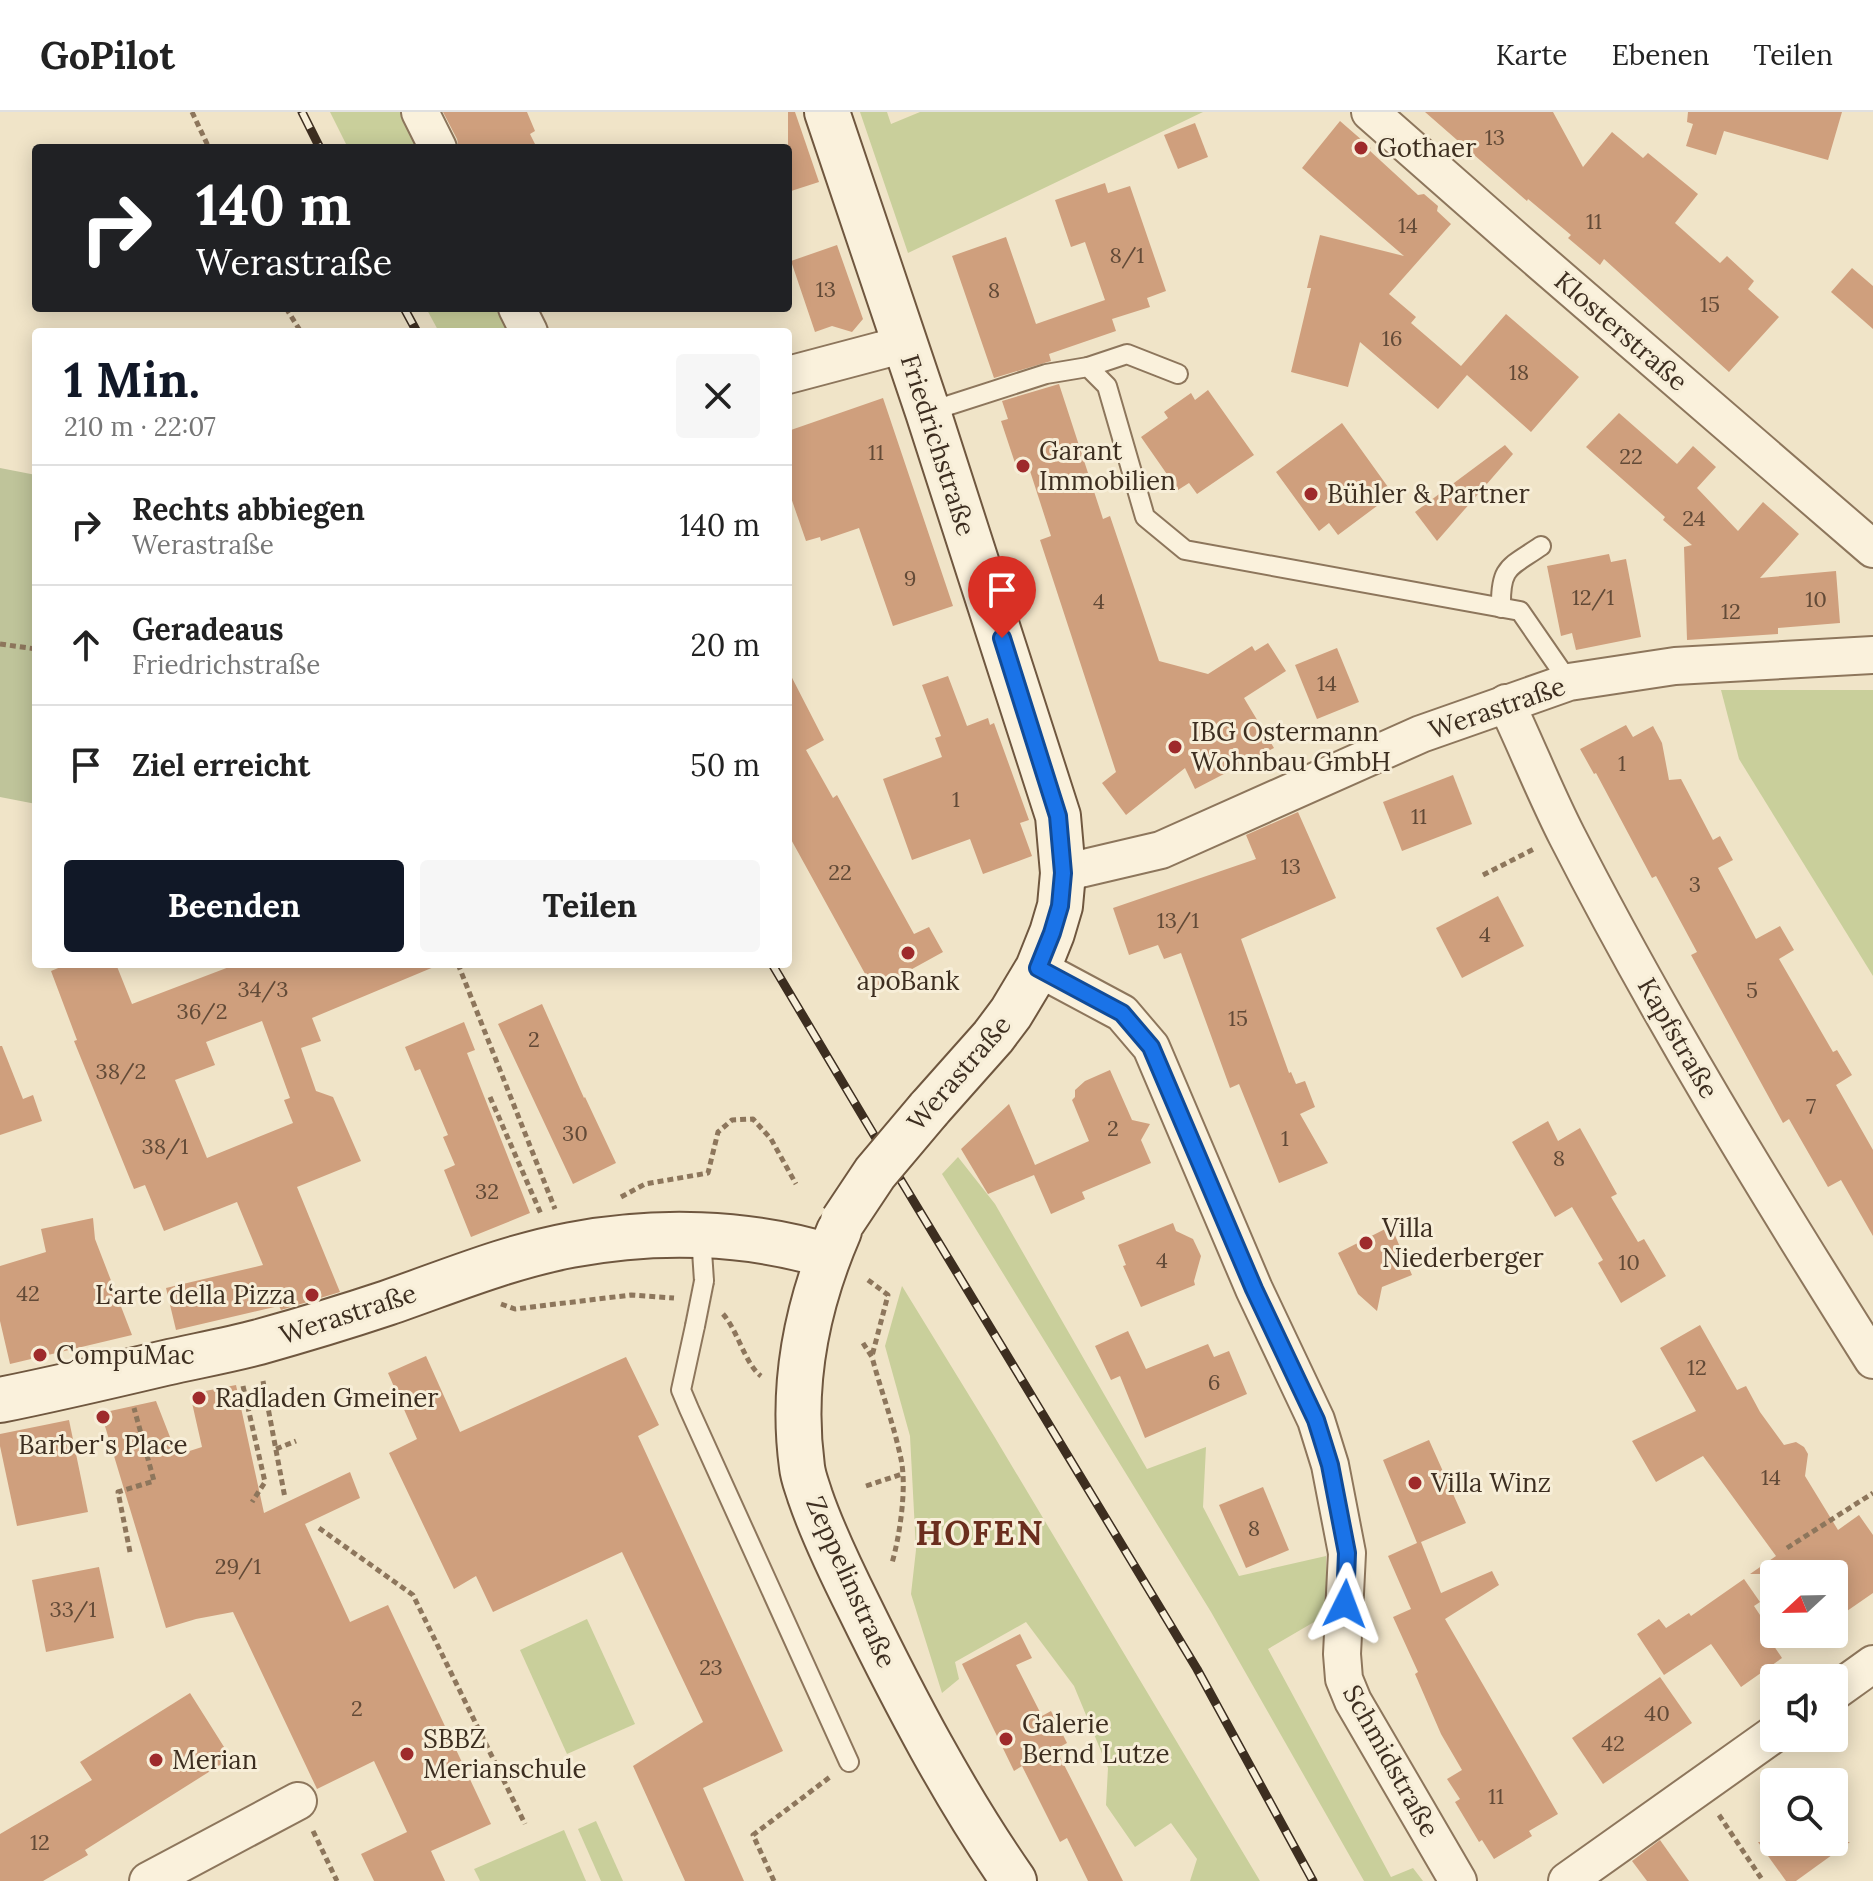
<!DOCTYPE html>
<html lang="de">
<meta charset="utf-8">
<style>
body{margin:0;font-family:Lora,serif;background:#f6f6f6;color:#222;height:100vh;display:flex;flex-direction:column;font-size:30px;white-space:nowrap}
*{box-sizing:border-box;margin:0}
p{font-size:26px;color:#767676}
.icon{flex:none;width:44px;height:44px;fill:none;stroke:currentColor;stroke-width:2;stroke-linecap:round;stroke-linejoin:round}
.map{position:relative;flex:1;overflow:hidden}
.panel{position:absolute;left:32px;top:216px;width:760px;height:640px;display:flex;flex-direction:column;background:#fff;border-radius:8px;box-shadow:0 4px 20px #0003}
.panel>*{flex:none}
.top-card{position:absolute;left:32px;top:32px;width:760px;height:168px;border-radius:8px;box-shadow:0 4px 20px #0003;background:#202124;color:#fff;overflow:hidden}
.needle{width:52px;rotate:248deg}
.fabs{position:absolute;left:1760px;top:1448px;display:grid;gap:16px}
.fabs a{display:grid;place-items:center;width:88px;height:88px;border-radius:8px;background:#fff;box-shadow:0 4px 20px #0003;font-size:40px}
.pin{position:absolute;display:grid;place-items:center;width:68px;height:68px;color:#fff;margin:-82px -34px;border-radius:50% 50% 50% 0;rotate:-45deg;box-shadow:0 0 8px #0007}
.pin .icon{rotate:45deg}
.me{position:absolute;width:88px;margin:-44px;rotate:3deg;stroke-linejoin:round;filter:drop-shadow(0 0 6px #0008)}
.turn{display:flex;align-items:center;gap:28px;height:168px;padding:0 32px;font-size:36px}
.turn .icon{width:104px;height:104px;stroke-width:2.5}
.turn b{display:block;font-size:56px;line-height:68px}
.round{display:grid;place-items:center;flex:none;width:84px;height:84px;border-radius:8px;background:#f6f6f6}
.overview{display:flex;align-items:center;justify-content:space-between;height:136px;padding:0 32px}
h1{font-size:48px;font-weight:800;line-height:60px;color:#111827}
.cta{display:flex;gap:16px;margin-top:auto;padding:16px 32px}
.cta a{flex:1;height:92px;border-radius:8px;background:#111827;color:#fff;font-size:32px;font-weight:800;line-height:92px;text-align:center}
.cta a+a{background:#f6f6f6;color:#222}
ul{padding:0;list-style:none}
li{display:flex;align-items:center;gap:24px;height:120px;padding:0 32px;border-top:2px solid #e0e0e0}
li div{flex:1}
li b{display:block;font-size:30px}
li em{font-style:normal}
header{display:flex;align-items:center;gap:48px;box-sizing:border-box;height:112px;padding:0 40px;background:#fff;border-bottom:2px solid #e0e0e0}
header strong{font-size:38px}
nav{display:flex;gap:44px;margin-inline-start:auto;font-size:28px}
.map>svg:first-child{display:block}
.green{fill:#c9cf9b}
.cemetery{fill:#bfc49a}
.building{fill:#cf9f7d;fill-rule:evenodd}
.lines{fill:none;stroke-linecap:round;stroke-linejoin:round}
.service-casing{stroke:#8d765c;stroke-width:22}
.minor-casing{stroke:#8d765c;stroke-width:40}
.secondary-casing{stroke:#6f573f;stroke-width:48}
.path{stroke:#8d765c;stroke-width:5;stroke-dasharray:6 4;stroke-linecap:butt}
.service{stroke:#faf1dc;stroke-width:18}
.minor{stroke:#faf1dc;stroke-width:36}
.secondary{stroke:#faf1dc;stroke-width:44}
.rail-casing{stroke:#3d2e20;stroke-width:9}
.rail{stroke:#f7eed8;stroke-width:6;stroke-dasharray:18;stroke-linecap:butt}
.service-bridge-casing{stroke:#8d765c;stroke-width:22;stroke-linecap:butt}
.secondary-bridge-casing{stroke:#6f573f;stroke-width:48;stroke-linecap:butt}
.service-bridge{stroke:#faf1dc;stroke-width:18}
.secondary-bridge{stroke:#faf1dc;stroke-width:44}
.route-casing{stroke:#114b97;stroke-width:20}
.route{stroke:#1a73e8;stroke-width:14}
.poi-dot{fill:#9e2a2b;stroke:#f7eed8;stroke-width:3}
.labels{text-anchor:middle;stroke-width:6;stroke-linejoin:round;paint-order:stroke}
.number-label{font-size:22px;fill:#624a37}
.poi-label{font-size:26px;fill:#3d2e20;stroke:#f7eed8;text-anchor:start}
.street-label{font-size:26px;fill:#3d2e20;stroke:#f7eed8}
.district-label{font-size:34px;font-weight:bold;letter-spacing:2px;fill:#6b2e1e;stroke:#f7eed8}
</style>
<header>
<strong>GoPilot</strong>
<nav><a>Karte</a><a>Ebenen</a><a>Teilen</a></nav>
</header>
<div class="map">
<svg width="1873" height="1769" viewBox="0 0 1873 1769">
<rect width="100%" height="100%" fill="#f0e4c8"/>
<g class="green">
<polygon points="330,0 405,0 424,36 348,36"/>
<polygon points="860,0 887,0 891,12 920,0 1203,0 908,141"/>
<polygon points="426,196 507,196 520,220 439,220"/>
<polygon points="1721,578 1873,578 1873,864 1739,647"/>
<polygon points="958,1045 995,1092 1147,1357 1206,1335 1203,1395 1239,1464 1326,1444 1326,1503 1268,1537 1391,1765 1413,1756 1423,1769 1364,1769 1211,1500 942,1062"/>
<polygon points="902,1174 994,1324 1260,1769 1190,1769 1197,1747 1171,1711 1135,1735 1106,1693 1108,1656 1074,1574 1026,1510 955,1550 959,1567 942,1581 911,1482 916,1438 910,1324 885,1234"/>
<polygon points="587,1507 635,1612 567,1642 520,1538"/>
<polygon points="596,1709 623,1769 601,1769 578,1717"/>
<polygon points="564,1718 586,1769 480,1769 474,1757"/>
</g>
<polygon class="cemetery" points="0,356 36,363 36,692 0,685"/>
<g class="building">
<polygon points="443,0 527,0 535,19 530,22 537,36 459,36 457,27"/>
<polygon points="788,0 795,0 819,70 788,80"/>
<polygon points="1425,0 1553,0 1583,55 1612,20 1643,46 1648,41 1698,82 1675,111 1720,151 1727,144 1754,169 1748,177 1779,205 1729,260 1604,147 1600,153 1568,126 1571,123 1528,87 1527,89"/>
<polygon points="1688,0 1842,0 1828,48 1724,19 1716,43 1686,34 1693,12 1687,10"/>
<polygon points="1340,9 1371,36 1369,38 1418,83 1424,82 1438,94 1437,99 1451,112 1389,182 1416,205 1411,211 1461,254 1506,202 1579,265 1531,320 1467,263 1438,297 1360,230 1348,275 1291,260 1311,176 1307,176 1320,123 1404,144 1302,56"/>
<polygon points="1195,11 1208,45 1178,57 1164,23"/>
<polygon points="1105,71 1108,81 1130,74 1166,179 1147,186 1150,195 1112,207 1116,219 1049,242 1051,249 994,266 952,144 1006,125 1036,212 1105,188 1085,130 1071,135 1055,88"/>
<polygon points="837,133 863,207 852,220 832,214 815,220 791,149"/>
<polygon points="1852,156 1873,174 1873,217 1831,180"/>
<polygon points="1059,272 1103,407 1110,404 1159,549 1208,562 1252,534 1255,539 1268,531 1286,559 1244,586 1274,636 1195,677 1185,656 1126,703 1102,671 1116,660 1040,428 1051,424 1030,359 1019,363 1001,309 1008,307 1002,289"/>
<polygon points="1208,278 1254,343 1197,382 1189,371 1178,378 1141,325 1168,306 1164,300 1191,281 1195,288"/>
<polygon points="883,286 953,494 893,514 859,416 821,429 820,425 806,429 788,377 788,319"/>
<polygon points="1619,301 1677,352 1693,334 1716,355 1697,376 1738,419 1763,390 1799,422 1760,466 1836,459 1840,511 1778,516 1778,522 1687,528 1684,435 1692,433 1663,408 1665,405 1586,335"/>
<polygon points="1342,311 1393,382 1338,423 1329,411 1319,419 1276,360"/>
<polygon points="1505,333 1513,342 1437,429 1415,400"/>
<polygon points="1609,442 1611,450 1626,447 1641,525 1576,538 1572,521 1561,524 1547,454"/>
<polygon points="1337,536 1359,590 1317,607 1295,553"/>
<polygon points="788,558 824,628 806,638 833,686 837,683 914,822 929,815 943,840 874,878 788,722"/>
<polygon points="948,564 967,614 988,606 990,613 994,611 1029,708 1020,711 1032,744 983,762 970,727 912,748 883,667 942,645 935,626 941,624 922,573"/>
<polygon points="1626,613 1633,625 1653,614 1662,631 1669,668 1681,667 1713,728 1720,724 1733,748 1718,756 1756,827 1780,814 1794,838 1779,847 1833,940 1837,938 1852,963 1836,973 1873,1038 1873,1124 1841,1068 1828,1075 1789,1007 1783,1011 1691,843 1697,840 1656,764 1652,766 1596,661 1594,662 1580,637"/>
<polygon points="1453,663 1472,712 1402,739 1383,690"/>
<polygon points="1298,700 1336,786 1241,827 1289,961 1291,960 1296,972 1305,969 1315,995 1300,1002 1328,1051 1279,1071 1239,972 1230,976 1181,841 1164,847 1158,833 1129,843 1113,796 1256,747 1246,723"/>
<polygon points="1498,784 1524,834 1462,866 1436,816"/>
<path d="M68,852h48l16,40 105,-40h204l-129,54 9,23 -20,7 15,43 17,6 28,64 -64,26 43,105 -59,18 -2,-4 -103,24 -10,-42 97,-23 -26,-63 -73,29 -19,-46 -11,4 -60,-148 3,-1 -26,-69zM262,909l28,77 -6,2 9,23 -86,35 -32,-78 40,-15 -9,-23z"/>
<polygon points="542,892 584,986 585,985 616,1051 573,1072 498,912"/>
<polygon points="464,910 475,938 467,941 530,1101 471,1125 444,1058 455,1053 443,1025 448,1023 420,957 415,959 405,935"/>
<polygon points="0,934 2,934 23,987 33,983 42,1009 0,1023"/>
<polygon points="1110,958 1132,1008 1150,1012 1141,1028 1151,1051 1082,1080 1085,1087 1051,1102 1034,1063 988,1082 961,1037 1009,992 1035,1053 1089,1029 1072,988 1075,985 1075,978 1085,969"/>
<polygon points="1548,1009 1558,1029 1580,1016 1617,1082 1611,1085 1638,1130 1644,1127 1666,1164 1621,1191 1598,1151 1603,1148 1572,1095 1555,1105 1512,1030"/>
<polygon points="93,1106 95,1127 132,1223 10,1252 0,1209 0,1154 46,1140 41,1117"/>
<polygon points="1173,1111 1176,1119 1193,1127 1201,1144 1194,1169 1195,1173 1141,1195 1123,1154 1126,1153 1118,1133"/>
<polygon points="1391,1114 1412,1163 1382,1175 1377,1199 1358,1182 1338,1141"/>
<polygon points="1700,1213 1737,1278 1746,1274 1760,1300 1784,1333 1796,1330 1804,1335 1808,1342 1805,1364 1838,1418 1859,1403 1873,1423 1873,1481 1834,1508 1834,1462 1750,1462 1776,1444 1703,1344 1656,1370 1632,1329 1696,1299 1660,1236"/>
<polygon points="1128,1219 1146,1257 1208,1232 1214,1245 1229,1239 1247,1282 1145,1326 1120,1264 1111,1268 1095,1234"/>
<polygon points="426,1244 460,1320 626,1245 659,1313 638,1324 783,1639 703,1676 744,1769 685,1769 633,1654 703,1610 622,1440 493,1500 476,1464 454,1477 389,1341 417,1327 388,1261"/>
<polygon points="236,1273 264,1401 350,1360 360,1386 305,1412 350,1510 388,1493 491,1712 431,1739 445,1769 374,1769 361,1742 407,1720 374,1649 317,1677 233,1500 196,1507 166,1516 101,1301 156,1289 177,1343 202,1335 190,1282"/>
<polygon points="69,1308 88,1400 17,1414 0,1334 0,1322"/>
<polygon points="1429,1328 1466,1411 1421,1430 1441,1481 1492,1459 1499,1473 1445,1507 1558,1702 1529,1719 1532,1724 1494,1747 1482,1728 1479,1730 1455,1690 1460,1687 1447,1667 1462,1658 1441,1622 1415,1562 1418,1560 1393,1505 1411,1497 1388,1444 1417,1431 1383,1348"/>
<polygon points="1263,1375 1289,1438 1246,1456 1219,1393"/>
<polygon points="99,1455 114,1526 46,1540 32,1468"/>
<polygon points="1744,1467 1760,1490 1754,1494 1766,1512 1761,1515 1782,1546 1741,1575 1711,1532 1664,1563 1637,1522 1659,1507 1666,1516 1689,1501 1691,1504"/>
<polygon points="1020,1522 1032,1546 1016,1553 1042,1604 1051,1599 1067,1631 1056,1637 1123,1769 1088,1769 1067,1726 1060,1730 1022,1654 1014,1659 962,1552"/>
<polygon points="1660,1565 1692,1611 1603,1672 1572,1626"/>
<polygon points="190,1581 231,1646 85,1738 88,1743 43,1769 0,1769 0,1722 92,1668 80,1650"/>
<polygon points="1660,1728 1689,1769 1647,1769 1632,1749"/>
<polygon points="1758,1730 1850,1730 1796,1769 1786,1769"/>
</g>
<g class="lines">
<g class="service-casing">
<g id="service">
<polyline points="1088,255 1127,242 1178,262"/>
<polyline points="928,300 1046,262 1088,255 1107,274 1145,405 1185,438 1520,499 1569,570"/>
<path d="M1501,496c-1,-42 8,-40 40,-62"/>
<polyline points="701,1124 704,1169"/>
<polyline points="695,1214 681,1278 689,1297 849,1650"/>
</g>
</g>
<g class="minor-casing">
<g id="minor">
<polyline points="420,0 438,36"/>
<polyline points="1370,0 1520,132 1873,437"/>
<polyline points="517,196 529,220"/>
<polyline points="788,263 905,232"/>
<path d="M1506,591c21,44 39,90 61,133 92,180 198,353 306,524"/>
<polyline points="1063,761 1161,738 1421,622 1569,570 1675,554 1873,543"/>
<polyline points="1038,856 1122,901 1151,935 1254,1177 1316,1308 1330,1353 1347,1441 1342,1542 1344,1567 1353,1589 1458,1769"/>
<polyline points="1834,1580 1873,1552"/>
<polyline points="148,1769 298,1689"/>
<polyline points="1567,1769 1774,1622"/>
</g>
</g>
<g class="secondary-casing">
<g id="secondary">
<polyline points="827,0 928,300 1058,704 1063,761 1060,794 1052,821 1038,856 1011,901 993,925 929,997"/>
<path d="M839,1119c-32,74 -48,155 -37,236 1,10 5,19 8,29 13,38 31,75 49,111 46,94 95,188 155,274"/>
<path d="M0,1288c55,-11 110,-24 165,-37 31,-7 64,-13 94,-21 43,-12 86,-25 128,-39 61,-21 120,-46 184,-58 84,-16 176,-14 257,11"/>
</g>
</g>
<g class="path">
<polyline points="192,0 209,36"/>
<polyline points="286,196 301,220"/>
<polyline points="0,532 36,537"/>
<polyline points="1483,763 1536,736"/>
<polyline points="458,852 555,1097"/>
<polyline points="490,985 541,1102"/>
<polyline points="621,1085 645,1072 708,1061 718,1020 732,1008 753,1007 771,1027 796,1072"/>
<polyline points="868,1168 888,1183 872,1244"/>
<polyline points="501,1192 515,1197 631,1183 674,1186"/>
<path d="M723,1202c15,17 22,50 38,62"/>
<path d="M863,1231l9,14c9,34 22,68 29,102 6,28 -1,76 -9,104"/>
<polyline points="263,1269 285,1386"/>
<polyline points="243,1274 265,1370 252,1390"/>
<polyline points="276,1337 296,1329"/>
<polyline points="866,1374 902,1362"/>
<polyline points="319,1416 413,1483 525,1712"/>
<polyline points="1787,1436 1873,1381"/>
<polyline points="130,1440 118,1380 154,1369 134,1296"/>
<polyline points="1719,1703 1763,1769"/>
<polyline points="313,1719 337,1769"/>
<polyline points="774,1769 753,1723 830,1665"/>
</g>
<use href="#service" class="service"/>
<use href="#minor" class="minor"/>
<use href="#secondary" class="secondary"/>
<g class="rail-casing">
<g id="rail">
<polyline points="302,0 320,36"/>
<polyline points="404,196 417,220"/>
<polyline points="772,852 902,1070 1197,1557 1313,1769"/>
</g>
</g>
<use href="#rail" class="rail"/>
<g class="service-bridge-casing">
<polyline id="service-bridge" points="695,1214 704,1169"/>
</g>
<g class="secondary-bridge-casing">
<polyline id="secondary-bridge" points="843,1109 875,1061 929,997"/>
</g>
<use href="#service-bridge" class="service-bridge"/>
<use href="#secondary-bridge" class="secondary-bridge"/>
</g>
<g class="lines">
<g class="route-casing">
<polyline id="route" points="1002,526 1058,704 1063,761 1060,794 1052,821 1038,856 1122,901 1151,935 1254,1177 1316,1308 1330,1353 1347,1441 1345,1492"/>
</g>
<use href="#route" class="route"/>
</g>
<g class="poi-dot">
<circle cx="1361" cy="36" r="8"/>
<circle cx="1023" cy="354" r="8"/>
<circle cx="1311" cy="382" r="8"/>
<circle cx="1175" cy="635" r="8"/>
<circle cx="908" cy="841" r="8"/>
<circle cx="1366" cy="1131" r="8"/>
<circle cx="312" cy="1183" r="8"/>
<circle cx="40" cy="1243" r="8"/>
<circle cx="199" cy="1286" r="8"/>
<circle cx="103" cy="1305" r="8"/>
<circle cx="1415" cy="1371" r="8"/>
<circle cx="1006" cy="1627" r="8"/>
<circle cx="407" cy="1642" r="8"/>
<circle cx="156" cy="1648" r="8"/>
</g>
<g class="labels">
<g class="number-label">
<text x="1495" y="33">13</text>
<text x="1594" y="117">11</text>
<text x="1408" y="121">14</text>
<text x="1127" y="151">8/1</text>
<text x="826" y="185">13</text>
<text x="994" y="186">8</text>
<text x="1710" y="200">15</text>
<text x="1392" y="234">16</text>
<text x="1519" y="268">18</text>
<text x="876" y="348">11</text>
<text x="1631" y="352">22</text>
<text x="1694" y="414">24</text>
<text x="910" y="474">9</text>
<text x="1593" y="493">12/1</text>
<text x="1816" y="495">10</text>
<text x="1099" y="497">4</text>
<text x="1731" y="507">12</text>
<text x="1327" y="579">14</text>
<text x="1622" y="659">1</text>
<text x="956" y="695">1</text>
<text x="1419" y="712">11</text>
<text x="1291" y="762">13</text>
<text x="840" y="768">22</text>
<text x="1695" y="780">3</text>
<text x="1178" y="816">13/1</text>
<text x="1485" y="830">4</text>
<text x="263" y="885">34/3</text>
<text x="1752" y="886">5</text>
<text x="202" y="907">36/2</text>
<text x="1238" y="914">15</text>
<text x="534" y="935">2</text>
<text x="121" y="967">38/2</text>
<text x="1811" y="1002">7</text>
<text x="1113" y="1024">2</text>
<text x="575" y="1029">30</text>
<text x="1285" y="1034">1</text>
<text x="165" y="1042">38/1</text>
<text x="1559" y="1054">8</text>
<text x="487" y="1087">32</text>
<text x="1162" y="1156">4</text>
<text x="1629" y="1158">10</text>
<text x="28" y="1189">42</text>
<text x="1697" y="1263">12</text>
<text x="1214" y="1278">6</text>
<text x="1771" y="1373">14</text>
<text x="1254" y="1424">8</text>
<text x="238" y="1462">29/1</text>
<text x="73" y="1505">33/1</text>
<text x="711" y="1563">23</text>
<text x="357" y="1604">2</text>
<text x="1657" y="1609">40</text>
<text x="1613" y="1639">42</text>
<text x="1496" y="1692">11</text>
<text x="40" y="1738">12</text>
</g>
<g class="poi-label">
<text x="1377" y="45">Gothaer</text>
<text x="1039" y="348">Garant<tspan x="1039" dy="30">Immobilien</tspan></text>
<text x="1327" y="391">Bühler &amp; Partner</text>
<text x="1191" y="629">IBG Ostermann<tspan x="1191" dy="30">Wohnbau GmbH</tspan></text>
<text x="908" y="878" text-anchor="middle">apoBank</text>
<text x="1382" y="1125">Villa<tspan x="1382" dy="30">Niederberger</tspan></text>
<text x="296" y="1192" text-anchor="end">L‘arte della Pizza</text>
<text x="56" y="1252">CompuMac</text>
<text x="215" y="1295">Radladen Gmeiner</text>
<text x="103" y="1342" text-anchor="middle">Barber's Place</text>
<text x="1431" y="1380">Villa Winz</text>
<text x="1022" y="1621">Galerie<tspan x="1022" dy="30">Bernd Lutze</tspan></text>
<text x="423" y="1636">SBBZ<tspan x="423" dy="30">Merianschule</tspan></text>
<text x="172" y="1657">Merian</text>
</g>
<g class="street-label">
<text transform="translate(1621 219) rotate(41)" y="9">Klosterstraße</text>
<text transform="translate(938 333) rotate(72)" y="9">Friedrichstraße</text>
<text transform="translate(1497 596) rotate(-19)" y="9">Werastraße</text>
<text transform="translate(1678 926) rotate(60)" y="9">Kapfstraße</text>
<text transform="translate(959 961) rotate(-49)" y="9">Werastraße</text>
<text transform="translate(348 1202) rotate(-18)" y="9">Werastraße</text>
<text transform="translate(851 1470) rotate(66)" y="9">Zeppelinstraße</text>
<text transform="translate(1391 1649) rotate(61)" y="9">Schmidstraße</text>
</g>
<g class="district-label">
<text x="980" y="1433">HOFEN</text>
</g>
</g>
</svg>
<div class="fabs">
<a><svg class="needle" viewBox="-14 -14 28 28"><path d="M0-13l5 13h-10z" fill="#e53935"/><path d="M0 13l5-13h-10z" fill="#767676"/></svg></a>
<a><svg class="icon" aria-label="sound" viewBox="0 0 24 24"><path d="M4 9h4l5-4v14l-5-4H4zM17 9q2 3 0 6"/></svg></a>
<a><svg class="icon" aria-label="search" viewBox="0 0 24 24"><circle cx="10" cy="10" r="6"/><path d="M15 15l6 6"/></svg></a>
</div>
<div class="pin" style="left:1002px;top:526px;background:#d93025"><svg class="icon" aria-label="arrive" viewBox="0 0 24 24"><path d="M6 21V4h12l-3 4 3 4H6"/></svg></div>
<svg class="me" style="left:1345px;top:1492px" viewBox="-20 -20 40 40"><path d="M0-17L14 15 0 8-14 15z" fill="#1a73e8" stroke="#fff" stroke-width="4"/></svg>
<div class="top-card">
<div class="turn"><svg class="icon" aria-label="right" viewBox="0 0 24 24"><path d="M7 20v-9h11M14 6l5 5-5 5"/></svg><div><b>140 m</b>Werastraße</div></div>
</div>
<section class="panel">
<div class="overview"><div><h1>1 Min.</h1><p>210 m · 22:07</p></div><a class="round"><svg class="icon" aria-label="close" viewBox="0 0 24 24"><path d="M6 6l12 12M18 6L6 18"/></svg></a></div>
<ul>
<li><svg class="icon" aria-label="right" viewBox="0 0 24 24"><path d="M7 20v-9h11M14 6l5 5-5 5"/></svg><div><b>Rechts abbiegen</b><p>Werastraße</p></div><em>140 m</em></li>
<li><svg class="icon" aria-label="ahead" viewBox="0 0 24 24"><path d="M12 20V5M6 11l6-6 6 6"/></svg><div><b>Geradeaus</b><p>Friedrichstraße</p></div><em>20 m</em></li>
<li><svg class="icon" aria-label="arrive" viewBox="0 0 24 24"><path d="M6 21V4h12l-3 4 3 4H6"/></svg><div><b>Ziel erreicht</b></div><em>50 m</em></li>
</ul>
<div class="cta"><a>Beenden</a><a>Teilen</a></div>
</section>
</div>
